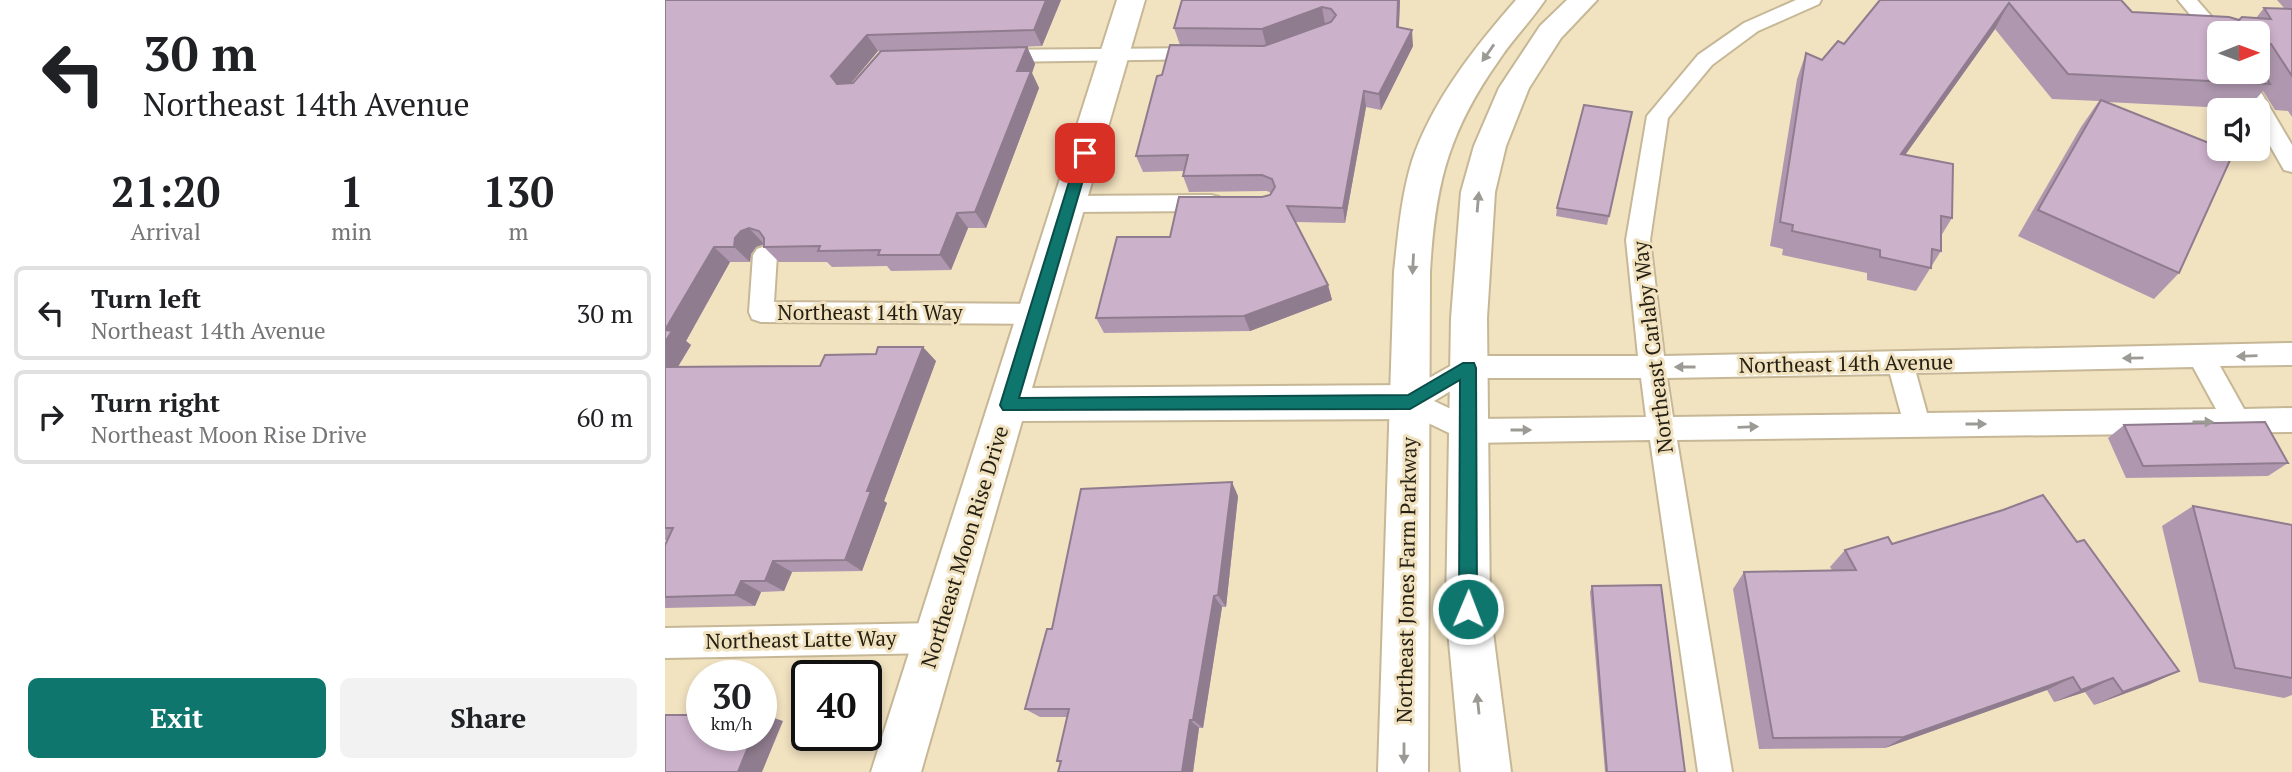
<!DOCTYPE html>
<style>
body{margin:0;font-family:"PT Serif",serif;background:#f2f2f2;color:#202124;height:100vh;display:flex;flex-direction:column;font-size:26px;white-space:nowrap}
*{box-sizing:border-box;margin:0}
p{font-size:23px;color:#757577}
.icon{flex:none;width:38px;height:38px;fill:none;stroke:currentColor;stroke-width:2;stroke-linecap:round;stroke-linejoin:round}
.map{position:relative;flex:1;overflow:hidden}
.sheet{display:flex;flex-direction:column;background:#fff;width:665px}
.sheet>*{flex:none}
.hud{background:#fff;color:#202124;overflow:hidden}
.needle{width:46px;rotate:89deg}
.tools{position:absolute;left:1542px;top:21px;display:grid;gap:14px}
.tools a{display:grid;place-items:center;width:63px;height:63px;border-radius:10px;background:#fff;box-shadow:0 4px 10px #0003;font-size:35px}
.speed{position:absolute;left:21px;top:660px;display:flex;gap:14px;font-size:35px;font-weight:700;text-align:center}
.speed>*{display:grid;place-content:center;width:91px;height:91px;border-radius:50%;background:#fff;box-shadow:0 4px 10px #0003;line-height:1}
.speed small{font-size:18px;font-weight:400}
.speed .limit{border:4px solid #111;border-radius:10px;background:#fff;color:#111}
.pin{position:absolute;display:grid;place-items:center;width:60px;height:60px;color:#fff;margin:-30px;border-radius:14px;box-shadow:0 4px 10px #0006}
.me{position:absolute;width:77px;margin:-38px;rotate:1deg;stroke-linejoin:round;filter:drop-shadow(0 0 5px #0008)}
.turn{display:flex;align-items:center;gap:24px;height:147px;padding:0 28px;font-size:32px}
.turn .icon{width:91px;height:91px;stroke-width:2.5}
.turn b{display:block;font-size:49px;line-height:60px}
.eta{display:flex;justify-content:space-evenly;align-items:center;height:119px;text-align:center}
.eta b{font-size:42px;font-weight:700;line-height:49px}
.button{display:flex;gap:14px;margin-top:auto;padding:14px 28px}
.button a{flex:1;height:80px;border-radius:10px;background:#0f766e;color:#fff;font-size:28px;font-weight:700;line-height:80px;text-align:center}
.button a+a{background:#f2f2f2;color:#202124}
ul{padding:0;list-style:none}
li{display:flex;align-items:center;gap:21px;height:94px;margin:0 14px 10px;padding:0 14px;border:4px solid #e0e0e0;border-radius:10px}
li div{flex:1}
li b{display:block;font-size:26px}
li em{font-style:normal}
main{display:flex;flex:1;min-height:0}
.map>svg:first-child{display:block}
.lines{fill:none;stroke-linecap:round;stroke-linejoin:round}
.lane-casing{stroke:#c6b796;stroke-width:4}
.street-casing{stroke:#c6b796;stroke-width:4}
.secondary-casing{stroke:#c6b796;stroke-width:4}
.lane{fill:#fff;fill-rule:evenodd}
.street{fill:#fff;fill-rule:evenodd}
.secondary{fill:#fff;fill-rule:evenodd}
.wall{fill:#af98af;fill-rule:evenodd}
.shaded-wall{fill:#8f7c8e}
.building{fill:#ccb1cb;stroke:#8f7c8e;stroke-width:2}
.oneway{fill:#9c9a94}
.route{fill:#0f766e;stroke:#0a4d48;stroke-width:2}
.labels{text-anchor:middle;stroke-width:6;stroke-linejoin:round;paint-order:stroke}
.street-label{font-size:21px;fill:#241f12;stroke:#f1e2c0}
</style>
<main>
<section class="sheet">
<div class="hud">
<div class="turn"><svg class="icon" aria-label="left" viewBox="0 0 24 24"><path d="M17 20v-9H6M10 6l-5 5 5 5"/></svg><div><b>30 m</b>Northeast 14th Avenue</div></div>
</div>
<div class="eta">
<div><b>21:20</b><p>Arrival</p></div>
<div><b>1</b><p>min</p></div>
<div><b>130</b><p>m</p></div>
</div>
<ul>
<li><svg class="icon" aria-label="left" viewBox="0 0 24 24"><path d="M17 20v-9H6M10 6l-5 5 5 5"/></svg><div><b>Turn left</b><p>Northeast 14th Avenue</p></div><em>30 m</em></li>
<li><svg class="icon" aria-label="right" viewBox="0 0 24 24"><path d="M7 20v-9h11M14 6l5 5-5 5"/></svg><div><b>Turn right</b><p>Northeast Moon Rise Drive</p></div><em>60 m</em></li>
</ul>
<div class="button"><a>Exit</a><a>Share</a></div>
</section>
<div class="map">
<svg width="1627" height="772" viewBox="0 0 1627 772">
<rect width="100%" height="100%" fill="#f1e2c0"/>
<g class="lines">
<g class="lane-casing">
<g id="lane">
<path d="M1131,0h25l-2,4 -61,27 -46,34 -44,53 -18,122 14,116 628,-13v22l-72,1 24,43 48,-1v24l-615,8 55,332h-34l-48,-332 -180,3 -69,-33 -4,-8 4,-8 67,-38h170l-12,-116 21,-124 51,-61 46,-32zM1528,367l23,42 -289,4 -11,-40zM1225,374l11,40 -228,3 -6,-39zM807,378h169l5,39 -174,2 -38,-18z"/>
<polygon points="1513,0 1532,0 1561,33 1554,33 1554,43 1547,41"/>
<polygon points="537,48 544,49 547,54 544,59 331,62 324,61 321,56 324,51 331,50"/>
<polygon points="1564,72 1584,72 1627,145 1627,172 1619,170 1592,123 1592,110 1586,110"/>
<polygon points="546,195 554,197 557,203 554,209 546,211 405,212 397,210 394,204 397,198 405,196"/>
<polygon points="100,246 108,249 112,255 109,302 371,304 380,307 383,314 380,321 371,324 96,322 87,319 84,312 88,255 92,249"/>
<polygon points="272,623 283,627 287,638 283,649 272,653 0,658 0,628"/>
</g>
</g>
<g class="street-casing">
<polygon id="street" points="452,0 480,0 367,388 745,385 759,390 764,402 759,414 745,419 357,421 256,772 206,772"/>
</g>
<g class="secondary-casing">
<g id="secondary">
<path d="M851,0h29c-14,21 -32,39 -46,60 -51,72 -64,125 -69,212l-2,500h-50l16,-500c4,-37 7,-75 18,-111 20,-60 63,-114 104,-161z"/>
<polygon points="902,0 932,0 896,38 864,88 841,146 830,192 822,318 825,609 846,772 796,772 781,609 786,318 796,192 809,146 834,88 875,26"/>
</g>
</g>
<use href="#lane" class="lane"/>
<use href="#street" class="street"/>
<use href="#secondary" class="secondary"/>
</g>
<g class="wall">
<path d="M0,0h396l-19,46 -74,3 59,-2 8,17 -3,9 7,15 -53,140h-18l-17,42 -60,1 -4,-5 -55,1 -5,-5h-48l-15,-15v-3l-8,3 -5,7 -1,8h-20l-44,79 5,4 -13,22 142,-1 116,-5 -52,140 3,2 -25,68 -70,1 -8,19 -23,1 -6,14 -90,2v-63l3,-5h-3zM213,51h3l-28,32h-2z"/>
<polygon points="517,0 735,0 734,27 748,46 716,110 701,107 680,223 630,222 663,285 667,300 585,331 439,333 431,318 505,237 597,197 605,195 606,193 602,191 524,192 518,176 519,171 478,172 471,156 497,75 601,45 515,45 509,28"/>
<path d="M1215,0h241l11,12 107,8 17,-2 8,-10 21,1 -8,-9h15v117l-4,-6 -13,-1 -12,-19 -16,18 -141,-7 73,171 -25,26 -136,-63 63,-109 18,-26 -47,-2 -57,-70 -90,126 47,63 -11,18v15l-25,40 -49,-11v-7l-85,-18 1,-6 -13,-3 27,-167 9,-26 16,7 22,-16zM1554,33h38v39z"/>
<polygon points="967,112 942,225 891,216 892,208"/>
<polygon points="1459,425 1623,463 1603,476 1461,478 1443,438"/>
<polygon points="573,496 561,607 557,607 538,728 534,728 528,772 393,772 395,763 392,761 402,717 375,717 360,709 387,629"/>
<polygon points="1528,506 1627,525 1627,695 1619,698 1534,682 1497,526"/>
<polygon points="1412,542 1514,671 1483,685 1429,705 1420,692 1389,702 1382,690 1220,748 1094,749 1068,589 1079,572 1167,570 1165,567 1180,550 1227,544"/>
<polygon points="927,586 1020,772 940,772 925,592"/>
</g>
<g class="shaded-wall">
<polygon points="381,0 396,0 377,46 369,30"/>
<polygon points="733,0 735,0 733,44 732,27"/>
<polygon points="1344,3 1330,29 1223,179 1236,154"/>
<polygon points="657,7 660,24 601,45 597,29"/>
<polygon points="747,30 748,46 716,110 714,94"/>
<polygon points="202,35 213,51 178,93 166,76"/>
<polygon points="362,47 370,64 367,73 374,88 321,228 310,212 352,71"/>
<polygon points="699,91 701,107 680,223 678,208"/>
<polygon points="292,213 303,228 286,270 275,255"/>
<polygon points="84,228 99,244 91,247 86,254 85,262 69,247 70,238 76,231"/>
<polygon points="49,247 65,262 21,341 26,345 4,381 0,378 0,330"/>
<polygon points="663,285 667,300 585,331 579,316"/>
<polygon points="258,347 271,361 219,501 222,503 197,571 180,560 202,491"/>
<polygon points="567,482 573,496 561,607 553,595"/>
<polygon points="108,561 127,572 119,591 100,581"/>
<polygon points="76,581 96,592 90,606 70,595"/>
<polygon points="549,596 557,607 538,728 528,720"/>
<polygon points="1514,671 1483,685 1429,705 1458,692"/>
<polygon points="1408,677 1382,690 1220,748 1239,737"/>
<polygon points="1448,678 1420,692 1389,702 1416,690"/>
<polygon points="97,714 118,721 97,772 73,772 88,735 96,735"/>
<polygon points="525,720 534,728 528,772 517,772"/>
</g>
<g class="building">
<polygon points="0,0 381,0 369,30 202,35 166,76 172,84 188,83 216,51 362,47 352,71 366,71 310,212 292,213 275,255 213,255 215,250 153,251 155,246 99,247 99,238 94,231 84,228 76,231 70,238 69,247 49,247 0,330 7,331 0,342"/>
<polygon points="517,0 733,0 732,27 747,30 714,94 699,91 678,208 622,206 663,285 579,316 431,318 452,237 505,237 514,197 597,197 605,195 610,187 607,179 597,175 518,176 523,155 471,156 492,76 497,75 505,45 599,46 666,22 671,15 666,9 657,7 597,29 509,28"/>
<polygon points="1215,0 1456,0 1467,12 1564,17 1574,20 1577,17 1606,19 1599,8 1627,9 1627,76 1606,44 1592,45 1592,33 1554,33 1554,72 1592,72 1592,63 1605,84 1403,74 1344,3 1236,154 1288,164 1287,218 1276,216 1276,251 1267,249 1266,268 1215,257 1215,250 1127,231 1128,225 1115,222 1141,53 1157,60 1173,41 1179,44"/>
<polygon points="1436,100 1554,147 1554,149 1559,149 1566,152 1564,158 1566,158 1514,273 1373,210"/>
<polygon points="919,105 967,112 944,216 892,208"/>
<polygon points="213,347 258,347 202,491 206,491 180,560 108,561 100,581 76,581 70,595 0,597 0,545 8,528 0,528 0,367 155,366 160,355 211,354"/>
<polygon points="1600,422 1623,463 1478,466 1459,425"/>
<polygon points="567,482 553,595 549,596 528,720 525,720 517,772 393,772 396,761 392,761 404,709 360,709 382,629 387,629 416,489"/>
<polygon points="1378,495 1412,542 1419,540 1514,671 1458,692 1448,678 1416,690 1408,677 1239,737 1108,738 1079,572 1191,570 1180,550 1223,537 1227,544 1338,510"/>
<polygon points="1528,506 1627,525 1627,678 1570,668"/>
<polygon points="996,585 1020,772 942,772 927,586"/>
<polygon points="0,715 37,715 37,735 88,735 73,772 0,772"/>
</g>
<defs><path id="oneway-solid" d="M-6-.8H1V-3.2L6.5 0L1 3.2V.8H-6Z" transform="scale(1.75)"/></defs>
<g class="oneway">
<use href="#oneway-solid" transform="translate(823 53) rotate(125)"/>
<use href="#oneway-solid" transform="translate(813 202) rotate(-85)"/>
<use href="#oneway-solid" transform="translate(748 264) rotate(93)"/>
<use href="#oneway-solid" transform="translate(1582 356) rotate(178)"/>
<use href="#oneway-solid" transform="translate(1468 358) rotate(179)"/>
<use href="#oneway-solid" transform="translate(1020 367) rotate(180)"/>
<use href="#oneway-solid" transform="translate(1538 422)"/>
<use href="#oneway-solid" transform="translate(1311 424)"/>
<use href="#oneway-solid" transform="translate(1083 427) rotate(-2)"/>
<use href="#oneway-solid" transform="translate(856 430)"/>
<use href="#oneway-solid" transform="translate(813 704) rotate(-96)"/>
<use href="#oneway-solid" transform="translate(739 753) rotate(90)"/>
</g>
<polygon class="route" points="420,149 426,153 354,398 743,395 798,363 809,363 811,368 812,609 810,615 803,618 797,615 794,609 795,380 745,409 338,410 335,405 413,153"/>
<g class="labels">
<g class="street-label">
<text x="205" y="320">Northeast 14th Way</text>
<text transform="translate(988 347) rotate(-97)" y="7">Northeast Carlaby Way</text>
<text transform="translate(1181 364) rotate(-1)" y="7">Northeast 14th Avenue</text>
<text transform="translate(300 547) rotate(-73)" y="7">Northeast Moon Rise Drive</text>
<text transform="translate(742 580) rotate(-89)" y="7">Northeast Jones Farm Parkway</text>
<text transform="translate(136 640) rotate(-1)" y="7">Northeast Latte Way</text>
</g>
</g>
</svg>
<div class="tools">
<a><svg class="needle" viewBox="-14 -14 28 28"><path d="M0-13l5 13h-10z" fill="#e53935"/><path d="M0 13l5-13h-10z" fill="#757577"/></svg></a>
<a><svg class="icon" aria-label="sound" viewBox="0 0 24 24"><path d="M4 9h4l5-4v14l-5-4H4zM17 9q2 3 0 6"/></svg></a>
</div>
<div class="speed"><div>30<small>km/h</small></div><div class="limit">40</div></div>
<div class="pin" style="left:420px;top:153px;background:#d93025"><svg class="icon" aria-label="arrive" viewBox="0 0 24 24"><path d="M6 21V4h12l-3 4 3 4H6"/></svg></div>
<svg class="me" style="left:803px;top:609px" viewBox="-20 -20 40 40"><circle r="17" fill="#0f766e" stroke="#fff" stroke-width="3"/><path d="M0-11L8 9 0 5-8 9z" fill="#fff"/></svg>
</div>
</main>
